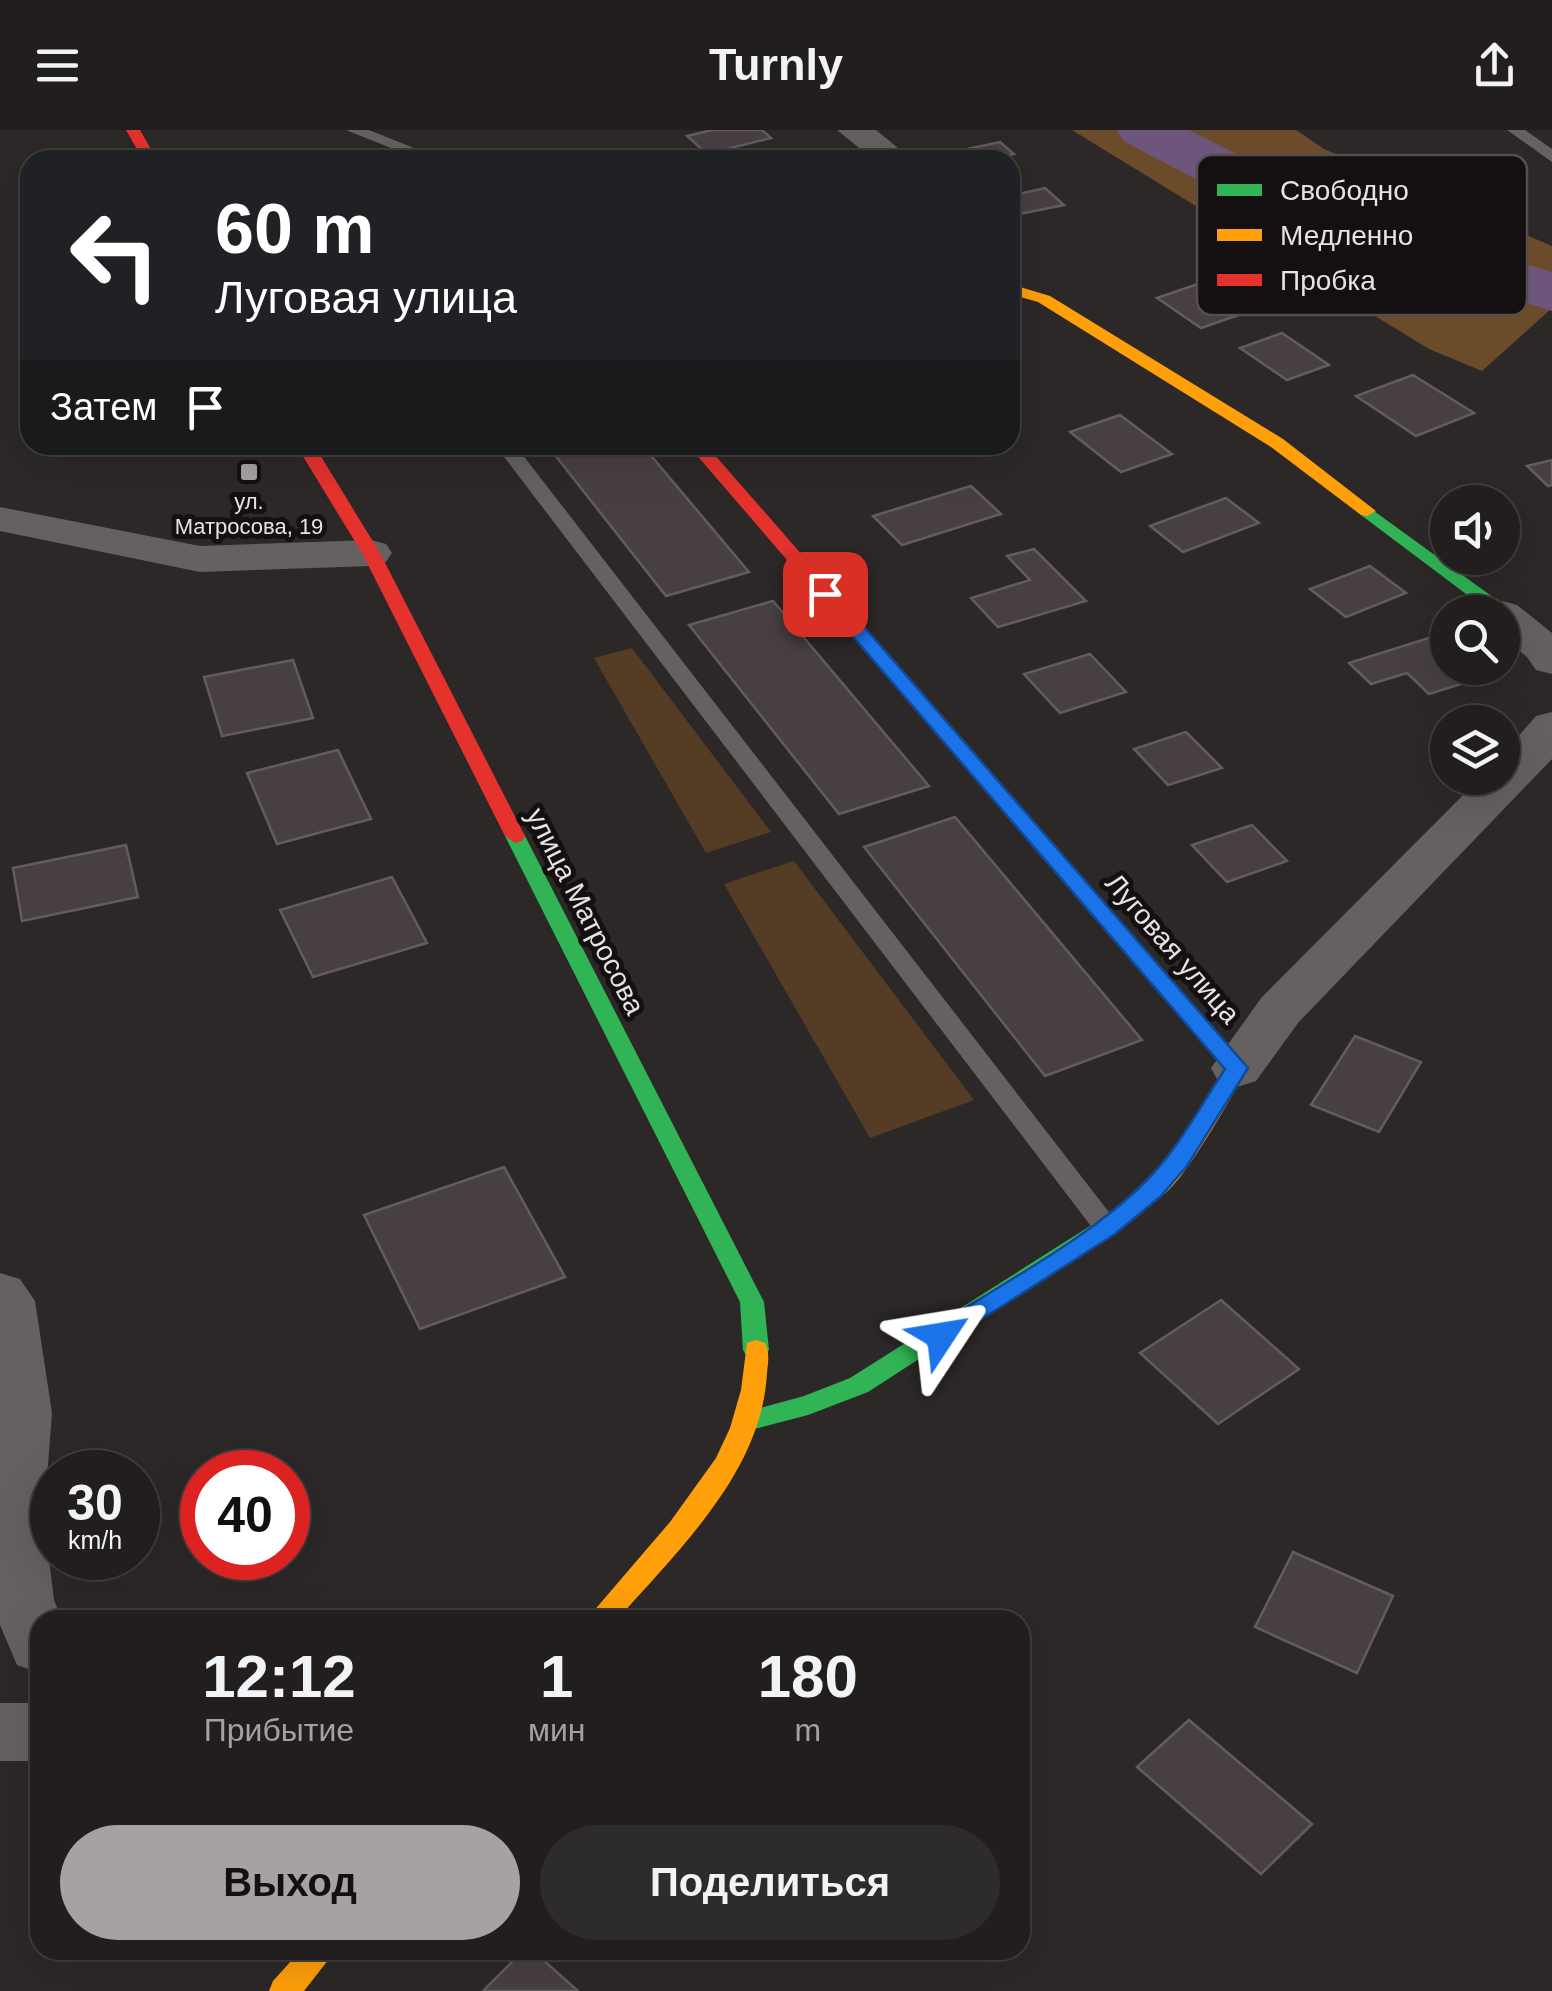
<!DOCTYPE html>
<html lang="ru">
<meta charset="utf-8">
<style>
body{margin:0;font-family:Arial,sans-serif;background:#2e2b2b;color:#f1f3f6;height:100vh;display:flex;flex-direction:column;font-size:38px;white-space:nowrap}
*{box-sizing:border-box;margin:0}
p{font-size:32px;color:#a2a2a4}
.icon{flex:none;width:55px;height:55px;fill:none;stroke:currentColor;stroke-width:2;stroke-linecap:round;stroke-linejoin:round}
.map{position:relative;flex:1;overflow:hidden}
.sheet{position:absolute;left:30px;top:1480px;width:1000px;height:350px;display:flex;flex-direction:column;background:#221e1e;border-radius:30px;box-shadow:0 10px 40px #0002,0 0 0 2px #3f3c3c}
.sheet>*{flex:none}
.banner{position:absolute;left:20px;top:20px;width:1000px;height:305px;border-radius:30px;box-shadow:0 10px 40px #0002,0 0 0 2px #3f3c3c;background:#202124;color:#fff;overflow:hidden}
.controls{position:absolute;left:1430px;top:355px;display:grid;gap:20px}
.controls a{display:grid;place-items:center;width:90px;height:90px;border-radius:50%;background:#221e1e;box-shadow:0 10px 40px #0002,0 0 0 2px #3f3c3c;font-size:50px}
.speed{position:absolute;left:30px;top:1320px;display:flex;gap:20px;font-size:50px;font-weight:700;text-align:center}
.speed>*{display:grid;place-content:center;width:130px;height:130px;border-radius:50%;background:#221e1e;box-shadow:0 10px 40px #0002,0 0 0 2px #3f3c3c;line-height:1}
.speed small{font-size:25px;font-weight:400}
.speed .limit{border:15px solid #d22;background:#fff;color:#111}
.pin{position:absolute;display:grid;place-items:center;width:85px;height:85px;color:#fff;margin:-42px;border-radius:20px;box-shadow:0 5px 15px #0006}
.me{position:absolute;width:110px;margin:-55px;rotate:57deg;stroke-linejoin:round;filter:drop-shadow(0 0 8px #0008)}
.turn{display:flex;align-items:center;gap:35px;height:210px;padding:0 30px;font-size:45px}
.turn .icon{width:130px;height:130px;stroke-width:2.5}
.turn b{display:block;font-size:70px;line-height:85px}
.then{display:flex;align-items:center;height:95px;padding:0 30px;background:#0003;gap:20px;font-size:38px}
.eta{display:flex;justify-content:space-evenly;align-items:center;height:170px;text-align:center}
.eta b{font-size:60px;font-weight:800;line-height:70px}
.button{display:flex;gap:20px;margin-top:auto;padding:20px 30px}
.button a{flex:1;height:115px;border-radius:60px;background:#a7a1a1;color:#111;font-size:40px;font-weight:800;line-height:115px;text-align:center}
.button a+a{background:#2e2b2b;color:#f1f3f6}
header{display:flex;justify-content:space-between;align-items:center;height:130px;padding:0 30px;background:#221e1e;font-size:45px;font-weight:800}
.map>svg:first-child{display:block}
.green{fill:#553c24}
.forest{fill:#6c4b2b}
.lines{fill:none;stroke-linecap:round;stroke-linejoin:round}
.river{fill:#6e557b;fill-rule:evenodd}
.building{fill:#483f43;stroke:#615d5e;stroke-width:2.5}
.lane{fill:#646160;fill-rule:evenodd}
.street{fill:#646160;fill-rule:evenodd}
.fast{fill:#30b455;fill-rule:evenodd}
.slow{fill:#ff9f0a;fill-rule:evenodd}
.jam{fill:#e5322d;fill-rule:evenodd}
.route{fill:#1a73e8;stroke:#114b97;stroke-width:2.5}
.poi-dot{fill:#a7a1a1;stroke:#140f10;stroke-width:4}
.labels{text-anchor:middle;stroke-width:10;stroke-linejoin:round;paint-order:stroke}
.far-poi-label{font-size:22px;fill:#e9e2e2;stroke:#140f10}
.street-label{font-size:28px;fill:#e9e2e2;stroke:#140f10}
.key{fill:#140f10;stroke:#544e4f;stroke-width:2.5}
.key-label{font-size:28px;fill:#e9e2e2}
</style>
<header><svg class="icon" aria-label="menu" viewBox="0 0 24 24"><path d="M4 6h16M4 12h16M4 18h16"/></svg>Turnly<svg class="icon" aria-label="share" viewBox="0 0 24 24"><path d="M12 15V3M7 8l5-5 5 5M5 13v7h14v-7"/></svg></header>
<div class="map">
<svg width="1552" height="1861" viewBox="0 0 1552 1861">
<rect width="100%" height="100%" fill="#2d2828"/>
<g class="green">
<polygon points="632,518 771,702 706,723 594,528"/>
<polygon points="794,731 974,970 870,1008 724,754"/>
</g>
<polygon class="forest" points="1072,0 1296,0 1324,19 1552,116 1552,178 1482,241 1429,219"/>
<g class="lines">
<polygon class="river" points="1116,0 1189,0 1337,75 1552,142 1552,181 1295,101 1125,12"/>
</g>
<g class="building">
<polygon points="712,0 762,0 771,8 707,24 687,6"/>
<polygon points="1000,12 1014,24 988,30 949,30 943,24"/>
<polygon points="1045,58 1064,75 1010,86 1010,66"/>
<polygon points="1207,151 1250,181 1201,198 1157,168"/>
<polygon points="1282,203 1329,235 1287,250 1240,218"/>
<polygon points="1413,245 1474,283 1416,306 1356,266"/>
<polygon points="1120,285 1172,324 1121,342 1070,302"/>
<polygon points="547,315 642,315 749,442 666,466"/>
<polygon points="1552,330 1552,355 1548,356 1527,336"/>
<polygon points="971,356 1001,384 902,415 873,386"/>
<polygon points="1226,368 1259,393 1183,422 1150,396"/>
<polygon points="1034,419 1086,471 998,497 971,468 1030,450 1007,426"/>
<polygon points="1370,436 1406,463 1346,487 1310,459"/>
<polygon points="773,471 929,656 839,684 689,495"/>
<polygon points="1448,502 1448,538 1490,538 1496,543 1429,564 1407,543 1371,554 1349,533"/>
<polygon points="1090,524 1126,562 1060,583 1024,544"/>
<polygon points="293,530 313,588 222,606 204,547"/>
<polygon points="1186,602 1222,638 1168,655 1134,619"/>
<polygon points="338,620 371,689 277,714 247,643"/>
<polygon points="955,687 1142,910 1045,946 864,717"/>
<polygon points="1252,695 1287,731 1227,752 1192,715"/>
<polygon points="126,715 138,767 22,791 13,738"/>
<polygon points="392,747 427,813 313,847 280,780"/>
<polygon points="1355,906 1421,932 1379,1002 1311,975"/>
<polygon points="504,1037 565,1147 420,1199 364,1085"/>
<polygon points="1221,1170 1299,1239 1218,1294 1140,1223"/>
<polygon points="1293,1422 1393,1466 1357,1543 1255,1497"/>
<polygon points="1189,1590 1312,1694 1261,1744 1137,1637"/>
<polygon points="524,1820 532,1820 578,1861 483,1861"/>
</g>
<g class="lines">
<g class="lane">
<polygon points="346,0 369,0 444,30 421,30"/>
<polygon points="1507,0 1525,0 1552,19 1552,32"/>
<polygon points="495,315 515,315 1115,1090 1119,1097 1115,1104 1097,1104"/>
</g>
<g class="street">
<polygon points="837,0 876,0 913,30 874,30"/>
<polygon points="0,377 200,416 371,410 386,414 392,423 386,432 371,436 200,442 0,401"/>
<polygon points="1502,471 1517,475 1552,503 1552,544 1536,540 1527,527 1502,506 1502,482 1481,482 1487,475"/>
<polygon points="1552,582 1552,629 1298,893 1256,951 1237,957 1218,951 1211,938 1262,867 1480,648 1502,648 1502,625 1536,586"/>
<polygon points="0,1143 20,1149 35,1171 52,1283 44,1387 54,1470 62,1490 40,1490 40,1543 17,1535 0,1495"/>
<rect x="0" y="1573" width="40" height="58"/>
</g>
<g class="fast">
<polygon points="1367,376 1508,478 1508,486 1490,482 1361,385 1358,381"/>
<polygon points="515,699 525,706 764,1172 769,1220 765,1227 756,1230 747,1227 743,1220 740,1172 505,706"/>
<polygon points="1153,1051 1161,1054 1165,1060 1161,1066 1114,1103 868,1262 808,1285 747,1301 738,1298 734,1291 738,1284 804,1266 850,1248 1098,1091"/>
</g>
<g class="slow">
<polygon points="1010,154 1050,166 1283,309 1376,381 1367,386 1361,385 1271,317 1038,172 1010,164"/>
<path d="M900,543l7,2 341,393c-16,27 -64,116 -88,129 -7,3 -9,1 -15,-1l-4,-6 30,-36 54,-85 -332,-386v-8z"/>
<path d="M756,1210l9,3c5,10 3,19 2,30 -5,99 -89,177 -150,247h-31l84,-98 46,-64 14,-30 11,-38 6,-47z"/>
<polygon points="301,1820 336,1820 304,1861 269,1861 273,1851"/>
</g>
<g class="jam">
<polygon points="126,0 140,0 157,30 143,30"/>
<polygon points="296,315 314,315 380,423 525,706 522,711 515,713 505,706 362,423"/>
<polygon points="688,315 706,315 907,545 907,553 893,553"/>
</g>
</g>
<path class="route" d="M825,458l7,2 416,478 -61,98 -26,30 -46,38 -174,111 -9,-3 -4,-6 4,-7c67,-44 158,-91 214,-148 32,-32 54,-74 79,-112l-406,-472v-7z"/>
<rect class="poi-dot" x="239" y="332" width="20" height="20" rx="5"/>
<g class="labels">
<g class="far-poi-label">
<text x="249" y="379">ул.<tspan x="249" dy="25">Матросова, 19</tspan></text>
</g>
<g class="street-label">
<text transform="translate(586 781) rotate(63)" y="10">улица Матросова</text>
<text transform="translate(1173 818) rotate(49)" y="10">Луговая улица</text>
</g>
</g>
<rect x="1197" y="25" width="330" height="160" rx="15" class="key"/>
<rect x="1217" y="54" width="45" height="12" fill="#30b455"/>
<rect x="1217" y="99" width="45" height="12" fill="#ff9f0a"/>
<rect x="1217" y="144" width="45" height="12" fill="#e5322d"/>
<g class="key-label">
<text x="1280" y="70">Свободно</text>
<text x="1280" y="115">Медленно</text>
<text x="1280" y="160">Пробка</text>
</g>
</svg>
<div class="controls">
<a><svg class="icon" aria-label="sound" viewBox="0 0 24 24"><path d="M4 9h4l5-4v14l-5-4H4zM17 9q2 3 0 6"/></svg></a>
<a><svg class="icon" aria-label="search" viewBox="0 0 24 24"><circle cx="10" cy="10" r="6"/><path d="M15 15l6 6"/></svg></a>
<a><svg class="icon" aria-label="layers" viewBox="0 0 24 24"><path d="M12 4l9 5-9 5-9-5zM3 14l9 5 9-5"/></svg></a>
</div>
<div class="speed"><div>30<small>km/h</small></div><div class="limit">40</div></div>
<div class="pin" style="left:825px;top:464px;background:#d93025"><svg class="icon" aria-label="arrive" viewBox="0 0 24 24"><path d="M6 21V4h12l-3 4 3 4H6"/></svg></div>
<svg class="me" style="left:941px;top:1206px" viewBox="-20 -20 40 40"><path d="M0-17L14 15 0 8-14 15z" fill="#1a73e8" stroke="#fff" stroke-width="4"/></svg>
<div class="banner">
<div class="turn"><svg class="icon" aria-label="left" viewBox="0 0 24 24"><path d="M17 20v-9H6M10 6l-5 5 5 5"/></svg><div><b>60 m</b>Луговая улица</div></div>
<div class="then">Затем<svg class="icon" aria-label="arrive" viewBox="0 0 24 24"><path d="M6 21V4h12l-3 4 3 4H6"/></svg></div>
</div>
<section class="sheet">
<div class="eta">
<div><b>12:12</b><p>Прибытие</p></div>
<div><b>1</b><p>мин</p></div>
<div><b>180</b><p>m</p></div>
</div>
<div class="button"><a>Выход</a><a>Поделиться</a></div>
</section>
</div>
